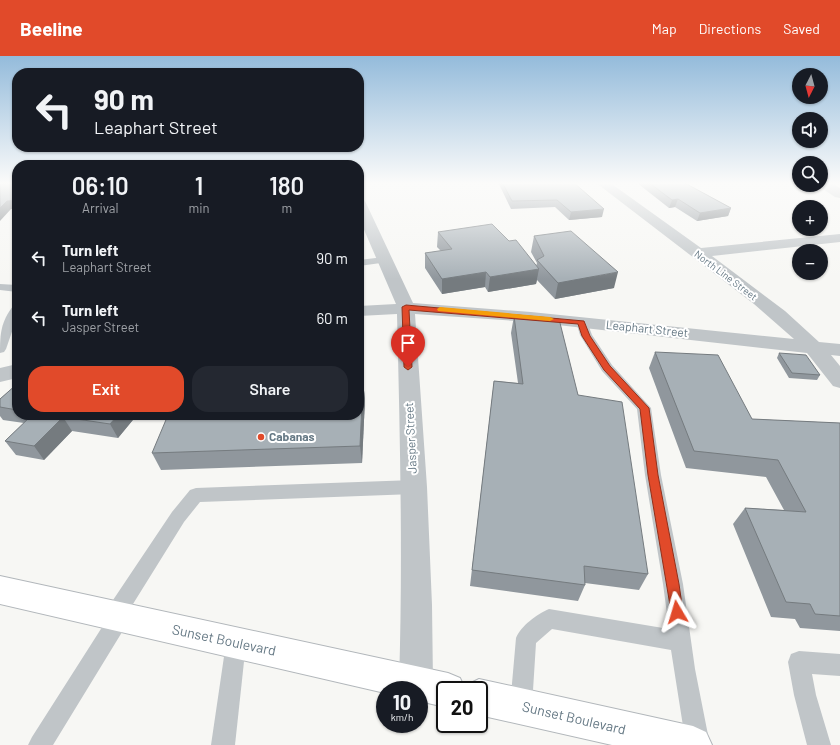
<!DOCTYPE html>
<meta charset="utf-8">
<style>
body{margin:0;font-family:Barlow,sans-serif;background:#242831;color:#f1f3f6;height:100vh;display:flex;flex-direction:column;font-size:15px;white-space:nowrap}
*{box-sizing:border-box;margin:0}
p{font-size:13px;color:#9ea1a6}
.icon{flex:none;width:22px;height:22px;fill:none;stroke:currentColor;stroke-width:2;stroke-linecap:round;stroke-linejoin:round}
.map{position:relative;flex:1;overflow:hidden}
.side{position:absolute;left:12px;top:104px;width:352px;height:260px;display:flex;flex-direction:column;background:#171b24;border-radius:16px;box-shadow:0 1px 3px #0004}
.side>*{flex:none}
.top-card{position:absolute;left:12px;top:12px;width:352px;height:84px;border-radius:16px;box-shadow:0 1px 3px #0004;background:#171b24;color:#f1f3f6;overflow:hidden}
.needle{width:26px;rotate:186deg}
.fabs{position:absolute;left:792px;top:12px;display:grid;gap:8px}
.fabs a{display:grid;place-items:center;width:36px;height:36px;border-radius:50%;background:#171b24;box-shadow:0 1px 3px #0004;font-size:20px}
.speed{position:absolute;left:376px;top:625px;display:flex;gap:8px;font-size:20px;font-weight:700;text-align:center}
.speed>*{display:grid;place-content:center;width:52px;height:52px;border-radius:50%;background:#171b24;box-shadow:0 1px 3px #0004;line-height:1}
.speed small{font-size:10px;font-weight:400}
.speed .limit{border:2px solid #111;border-radius:6px;background:#fff;color:#111}
.pin{position:absolute;display:grid;place-items:center;width:34px;height:34px;color:#fff;margin:-41px -17px;border-radius:50% 50% 50% 0;rotate:-45deg;box-shadow:0 0 4px #0007}
.pin .icon{rotate:45deg}
.me{position:absolute;width:44px;margin:-22px;rotate:353deg;stroke-linejoin:round;filter:drop-shadow(0 0 3px #0008)}
.turn{display:flex;align-items:center;gap:14px;height:84px;padding:0 16px;font-size:18px}
.turn .icon{width:52px;height:52px;stroke-width:2.5}
.turn b{display:block;font-size:28px;line-height:34px}
.eta{display:flex;justify-content:space-evenly;align-items:center;height:68px;text-align:center}
.eta b{font-size:24px;font-weight:600;line-height:28px}
.primary-button{display:flex;gap:8px;margin-top:auto;padding:8px 16px}
.primary-button a{flex:1;height:46px;border-radius:16px;background:#e14a2a;color:#fff;font-size:16px;font-weight:600;line-height:46px;text-align:center}
.primary-button a+a{background:#242831;color:#f1f3f6}
ul{padding:0;list-style:none}
li{display:flex;align-items:center;gap:12px;height:60px;padding:0 16px}
li div{flex:1}
li b{display:block;font-size:15px}
li em{font-style:normal}
header{display:flex;align-items:center;gap:24px;box-sizing:border-box;height:56px;padding:0 20px;background:#e14a2a;color:#fff}
header strong{font-size:19px}
nav{display:flex;gap:22px;margin-inline-start:auto;font-size:14px}
.map>svg:first-child{display:block}
.lines{fill:none;stroke-linecap:round;stroke-linejoin:round}
.primary-casing{stroke:#b2b7bb;stroke-width:2}
.lane{fill:#c0c5c8;fill-rule:evenodd}
.street{fill:#c0c5c8;fill-rule:evenodd}
.primary{fill:#fff;fill-rule:evenodd}
.wall{fill:#90979d}
.shaded-wall{fill:#757b7f}
.building{fill:#a7b0b6;stroke:#757b7f}
.route{fill:#e14a2a;stroke:#92301b}
.slow{fill:#f59e0b}
.poi-dot{fill:#e14a2a;stroke:#fff;stroke-width:1.5}
.labels{text-anchor:middle;stroke-width:4;stroke-linejoin:round;paint-order:stroke}
.far-street-label{font-size:10px;fill:#667985;stroke:#fff}
.street-label{font-size:12px;fill:#667985;stroke:#fff}
.poi-label{font-size:12px;font-weight:bold;fill:#667985;stroke:#fff;text-anchor:start}
.near-street-label{font-size:14px;fill:#667985;stroke:#fff}
</style>
<header>
<strong>Beeline</strong>
<nav><a>Map</a><a>Directions</a><a>Saved</a></nav>
</header>
<div class="map">
<svg width="840" height="689" viewBox="0 0 840 689">
<rect width="100%" height="100%" fill="#f7f7f4"/>
<g class="lines">
<g class="primary-casing">
<polygon id="primary" points="0,520 448,617 460,622 465,633 467,629 479,623 693,670 706,676 712,689 612,689 479,659 479,634 445,634 445,651 419,645 419,634 385,634 385,637 0,548"/>
</g>
<g class="lane">
<polygon points="384,201 389,204 388,206 359,210 359,204"/>
<polygon points="0,228 17,229 17,236 0,234"/>
<path d="M17,249v12l-11,32 -2,3 -4,1c0,-20 1,-31 13,-47z"/>
<path d="M582,262l4,1 6,16 20,30 39,43 10,67 22,109 12,85 15,76h-24l-15,-95 -119,-21 -16,14 -4,63 -3,8 -8,3 -8,-3 -3,-8 6,-68c5,-12 21,-24 33,-29l120,20 -6,-45 -18,-109 -8,-66 -35,-38 -22,-36 -4,-13 2,-3z"/>
<polygon points="414,424 420,426 422,431 420,436 414,438 200,446 184,466 128,556 130,561 127,568 53,689 28,689 32,681 106,565 104,560 107,553 172,456 190,434 196,432"/>
<polygon points="236,577 243,580 246,587 235,689 211,689 226,587 229,580"/>
<polygon points="799,595 840,598 840,620 812,618 816,639 831,689 807,689 794,639 788,606 791,598"/>
</g>
<g class="street">
<path d="M595,126h14l92,66 139,-14v8l-128,14 73,55 34,31 21,2v12l-9,-1 9,11v22l-7,-2 -26,-33 -276,-31 -116,-8 12,173 5,118 1,78 -5,12 -9,4v-9h-17l-3,-7c4,-123 1,-246 -2,-369l-38,2v-10l37,-2 -37,-86v-19l5,1 2,3 47,100 118,9 263,27 -40,-35z"/>
<polygon points="821,126 830,126 840,132 840,142 835,141 817,129 821,129"/>
<polygon points="17,308 17,322 0,326 0,312"/>
</g>
<use href="#primary" class="primary"/>
</g>
<g class="wall">
<polygon points="498,126 573,126 602,161 569,164 555,151 511,153"/>
<polygon points="636,126 683,126 731,152 728,160 697,165 675,151 669,152"/>
<polygon points="438,176 509,185 536,210 537,207 531,196 534,180 614,232 555,243 537,224 536,228 488,236 485,231 442,238 425,212 425,197 441,195 437,191"/>
<polygon points="514,260 578,339 648,518 639,534 585,527 585,529 578,545 470,530 494,325 518,327 511,277"/>
<polygon points="655,296 752,363 840,367 840,575 800,572 795,563 771,561 733,468 745,452 784,454 766,421 686,412 649,312"/>
<polygon points="779,297 820,319 817,324 789,322 777,302"/>
<polygon points="363,326 365,343 362,407 161,414 152,397"/>
<polygon points="17,328 17,359 137,359 118,382 72,375 44,404 16,399 5,385 24,367 3,364 0,360 0,343"/>
</g>
<g class="shaded-wall">
<polygon points="678,143 675,151 669,152 672,144"/>
<polygon points="17,144 17,153 11,153 0,165 0,152 7,145"/>
<polygon points="731,152 728,160 697,165 700,157"/>
<polygon points="604,153 602,161 569,164 571,156"/>
<polygon points="539,213 536,228 488,236 490,221"/>
<polygon points="486,216 485,231 442,238 442,223"/>
<polygon points="618,216 614,232 555,243 558,227"/>
<polygon points="363,326 365,343 362,407 360,390"/>
<polygon points="118,359 137,359 118,382 110,368"/>
<polygon points="63,361 72,375 44,404 34,390"/>
</g>
<g class="building">
<polygon points="14,126 17,126 17,144 7,145 0,152 0,128"/>
<polygon points="502,126 573,126 604,153 571,156 557,144 512,145"/>
<polygon points="648,126 683,126 731,152 700,157 678,143 672,144"/>
<polygon points="492,168 509,185 516,184 539,213 490,221 486,216 442,223 425,197 452,193 438,176"/>
<polygon points="571,175 618,216 558,227 537,204 544,200 534,180"/>
<polygon points="514,260 559,263 578,339 622,346 648,518 584,510 585,529 472,514 494,325 523,328"/>
<polygon points="655,296 718,299 752,363 840,367 840,560 815,558 810,548 786,546 745,452 806,456 778,404 694,395"/>
<polygon points="779,297 806,299 820,319 792,317"/>
<polygon points="359,326 363,326 360,390 152,397 168,359 359,359"/>
<polygon points="17,328 17,354 0,351 0,343"/>
<polygon points="32,359 118,359 110,368 63,361 34,390 5,385"/>
</g>
<linearGradient id="sky" x2="0" y2="1"><stop stop-color="#94bbdb"/><stop offset="0.57" stop-color="#fbfbfa"/><stop offset="1" stop-color="#fbfbfa" stop-opacity="0"/></linearGradient>
<rect width="840" height="223" fill="url(#sky)"/>
<polygon class="route" points="406,249 584,265 590,280 610,310 649,352 658,419 679,528 683,556 681,561 677,563 672,561 648,419 640,353 604,314 582,280 578,268 409,254 412,311 408,314 404,311 402,251"/>
<polygon class="slow" points="440,251 550,261 554,263 550,265 438,255 437,253"/>
<circle class="poi-dot" cx="261" cy="381" r="4"/>
<g class="labels">
<g class="far-street-label">
<text transform="translate(726 219) rotate(37)" y="4">North Line Street</text>
</g>
<g class="street-label">
<text transform="translate(647 273) rotate(6)" y="4">Leaphart Street</text>
<text transform="translate(411 382) rotate(-93)" y="4">Jasper Street</text>
</g>
<g class="poi-label">
<text x="269" y="385">Cabanas</text>
</g>
<g class="near-street-label">
<text transform="translate(224 584) rotate(12)" y="5">Sunset Boulevard</text>
<text transform="translate(574 662) rotate(13)" y="5">Sunset Boulevard</text>
</g>
</g>
</svg>
<div class="fabs">
<a><svg class="needle" viewBox="-14 -14 28 28"><path d="M0-13l5 13h-10z" fill="#e53935"/><path d="M0 13l5-13h-10z" fill="#9ea1a6"/></svg></a>
<a><svg class="icon" aria-label="sound" viewBox="0 0 24 24"><path d="M4 9h4l5-4v14l-5-4H4zM17 9q2 3 0 6"/></svg></a>
<a><svg class="icon" aria-label="search" viewBox="0 0 24 24"><circle cx="10" cy="10" r="6"/><path d="M15 15l6 6"/></svg></a>
<a>+</a>
<a>−</a>
</div>
<div class="speed"><div>10<small>km/h</small></div><div class="limit">20</div></div>
<div class="pin" style="left:408px;top:311px;background:#d93025"><svg class="icon" aria-label="arrive" viewBox="0 0 24 24"><path d="M6 21V4h12l-3 4 3 4H6"/></svg></div>
<svg class="me" style="left:677px;top:556px" viewBox="-20 -20 40 40"><path d="M0-17L14 15 0 8-14 15z" fill="#e14a2a" stroke="#fff" stroke-width="4"/></svg>
<div class="top-card">
<div class="turn"><svg class="icon" aria-label="left" viewBox="0 0 24 24"><path d="M17 20v-9H6M10 6l-5 5 5 5"/></svg><div><b>90 m</b>Leaphart Street</div></div>
</div>
<section class="side">
<div class="eta">
<div><b>06:10</b><p>Arrival</p></div>
<div><b>1</b><p>min</p></div>
<div><b>180</b><p>m</p></div>
</div>
<ul>
<li><svg class="icon" aria-label="left" viewBox="0 0 24 24"><path d="M17 20v-9H6M10 6l-5 5 5 5"/></svg><div><b>Turn left</b><p>Leaphart Street</p></div><em>90 m</em></li>
<li><svg class="icon" aria-label="left" viewBox="0 0 24 24"><path d="M17 20v-9H6M10 6l-5 5 5 5"/></svg><div><b>Turn left</b><p>Jasper Street</p></div><em>60 m</em></li>
</ul>
<div class="primary-button"><a>Exit</a><a>Share</a></div>
</section>
</div>
